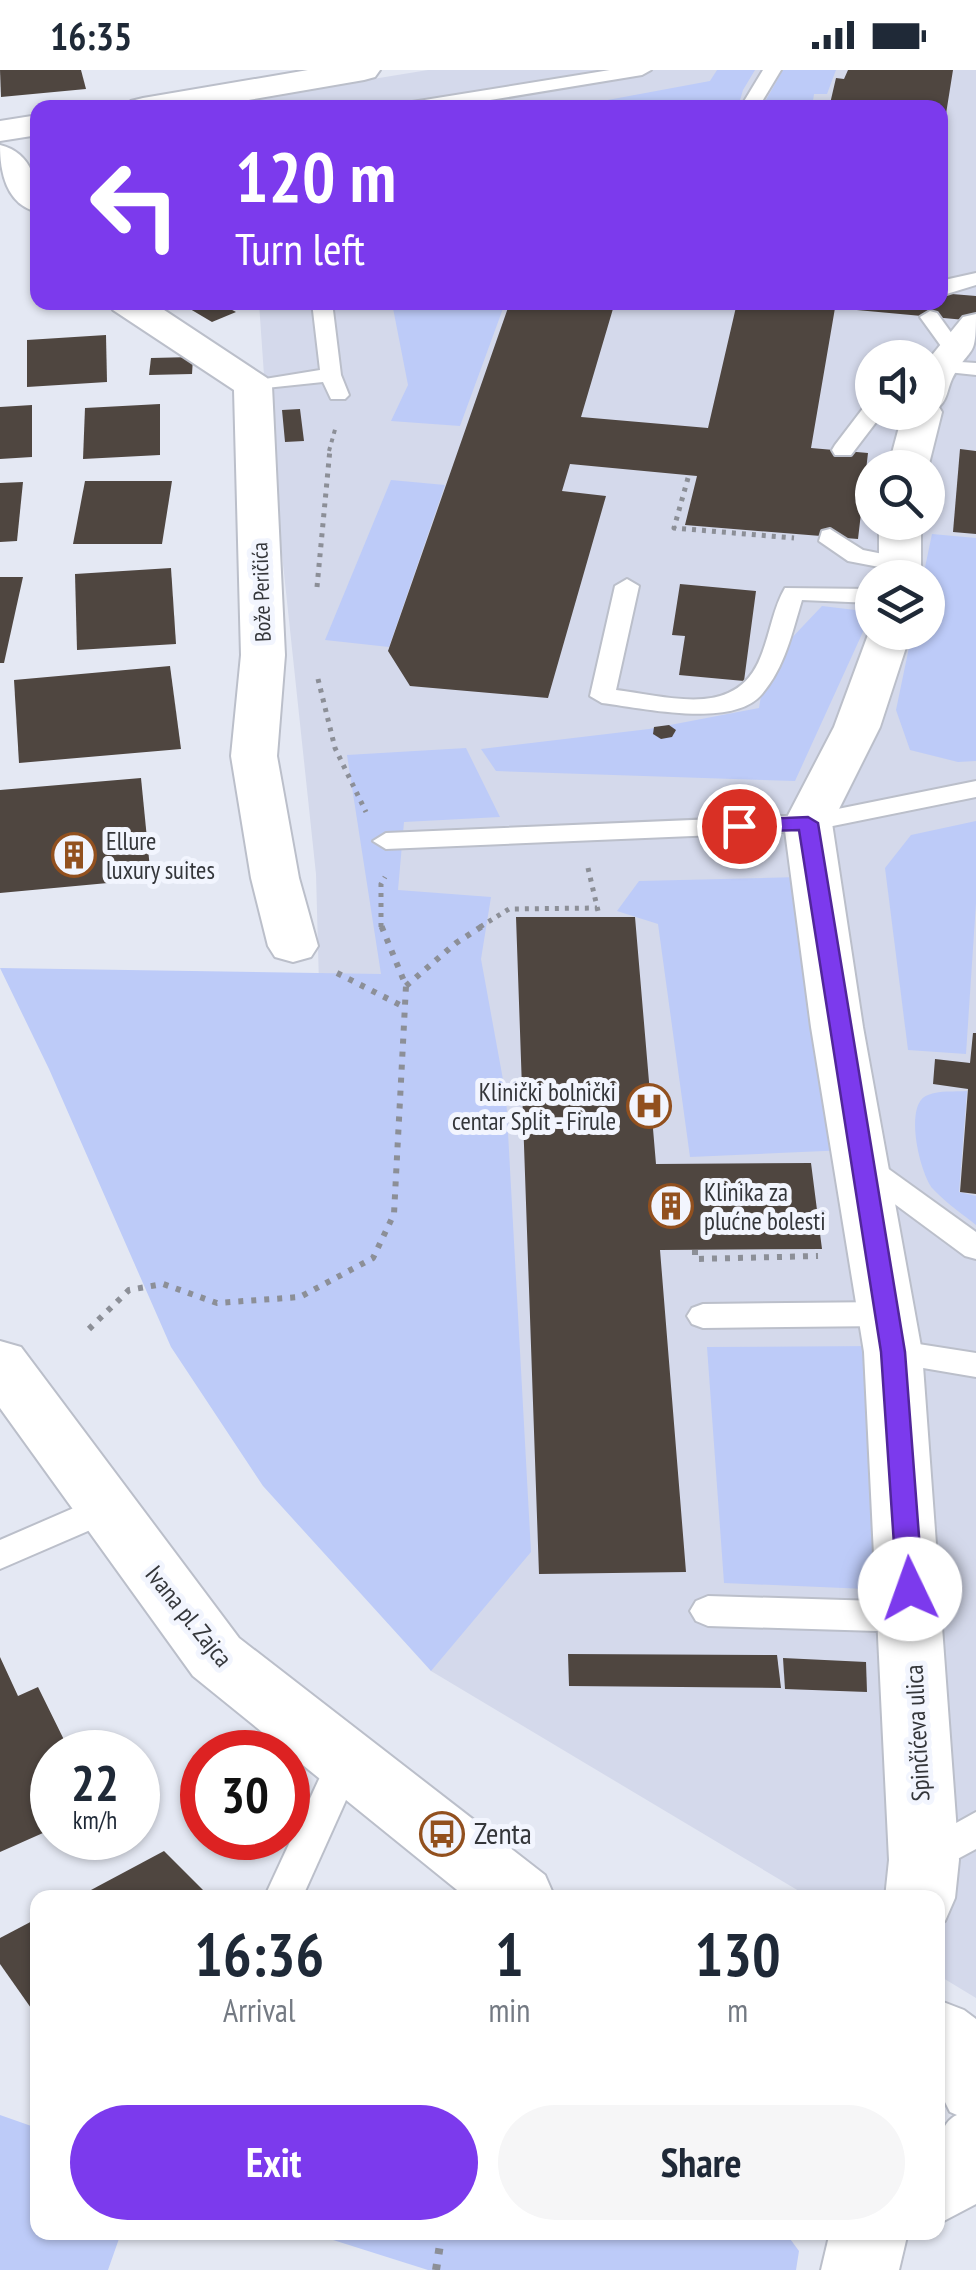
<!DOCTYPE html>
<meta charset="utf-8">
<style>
body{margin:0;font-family:"PT Sans Narrow",sans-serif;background:#f6f6f7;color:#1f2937;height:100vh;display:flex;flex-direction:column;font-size:38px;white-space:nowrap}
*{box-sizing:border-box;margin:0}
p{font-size:32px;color:#747a83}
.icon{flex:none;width:55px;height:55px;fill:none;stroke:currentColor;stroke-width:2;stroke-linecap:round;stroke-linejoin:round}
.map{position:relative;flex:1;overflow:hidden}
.sheet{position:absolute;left:30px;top:1820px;width:915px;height:350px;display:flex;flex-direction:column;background:#fff;border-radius:20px;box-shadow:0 2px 8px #0004}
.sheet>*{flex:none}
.hud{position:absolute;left:30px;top:30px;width:918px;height:210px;border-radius:20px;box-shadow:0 2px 8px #0004;background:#7c3aed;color:#fff;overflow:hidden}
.controls{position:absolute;left:855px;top:270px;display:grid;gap:20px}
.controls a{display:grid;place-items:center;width:90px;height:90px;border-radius:50%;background:#fff;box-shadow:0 2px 8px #0004;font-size:50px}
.speed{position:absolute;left:30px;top:1660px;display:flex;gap:20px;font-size:50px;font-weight:700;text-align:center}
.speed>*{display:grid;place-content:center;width:130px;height:130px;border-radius:50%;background:#fff;box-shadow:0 2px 8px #0004;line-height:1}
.speed small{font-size:25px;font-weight:400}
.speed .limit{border:15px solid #d22;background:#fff;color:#111}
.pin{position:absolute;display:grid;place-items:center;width:85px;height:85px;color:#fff;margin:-42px;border:5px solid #fff;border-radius:50%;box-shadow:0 2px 10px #0007}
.me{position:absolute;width:110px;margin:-55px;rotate:357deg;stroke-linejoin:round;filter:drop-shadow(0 0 8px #0008)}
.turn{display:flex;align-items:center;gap:35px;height:210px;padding:0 40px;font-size:45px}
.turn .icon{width:130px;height:130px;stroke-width:2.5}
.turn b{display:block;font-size:70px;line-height:85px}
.eta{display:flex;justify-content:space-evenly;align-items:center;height:170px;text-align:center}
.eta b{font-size:60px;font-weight:700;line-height:70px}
.primary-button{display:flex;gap:20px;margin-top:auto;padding:20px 40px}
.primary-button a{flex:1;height:115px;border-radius:60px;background:#7c3aed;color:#fff;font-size:40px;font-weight:700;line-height:115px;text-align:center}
.primary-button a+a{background:#f6f6f7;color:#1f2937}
.status{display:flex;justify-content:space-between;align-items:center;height:70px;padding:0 50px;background:#fff;direction:ltr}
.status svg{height:28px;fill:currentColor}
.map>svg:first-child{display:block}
.built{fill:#d4d9eb;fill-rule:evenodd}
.green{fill:#bdcbf8}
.building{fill:#4f4640}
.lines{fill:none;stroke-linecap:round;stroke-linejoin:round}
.lane-casing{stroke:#bbbfca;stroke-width:4}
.street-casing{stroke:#bbbfca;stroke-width:4}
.secondary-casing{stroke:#bbbfca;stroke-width:4}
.path-far3{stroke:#8c8f97;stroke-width:4;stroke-dasharray:4 5;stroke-linecap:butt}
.path-far2{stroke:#8c8f97;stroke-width:5;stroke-dasharray:4 6;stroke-linecap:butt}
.path-far1{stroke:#8c8f97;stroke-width:6;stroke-dasharray:5 8;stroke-linecap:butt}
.path{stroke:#8c8f97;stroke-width:8;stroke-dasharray:6 10;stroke-linecap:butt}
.lane{fill:#fff;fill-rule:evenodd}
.street{fill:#fff;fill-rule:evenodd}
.secondary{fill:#fff;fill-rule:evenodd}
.route{fill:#7c3aed;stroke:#51269a;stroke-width:2.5}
.labels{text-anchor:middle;stroke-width:10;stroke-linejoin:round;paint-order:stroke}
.far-street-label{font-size:22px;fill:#34363a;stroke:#f2f5fe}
.poi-label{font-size:25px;fill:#34363a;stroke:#f2f5fe;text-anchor:start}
.street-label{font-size:25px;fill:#34363a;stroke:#f2f5fe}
.near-poi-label{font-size:30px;fill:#34363a;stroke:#f2f5fe;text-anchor:start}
</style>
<div class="status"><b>16:35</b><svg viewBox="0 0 49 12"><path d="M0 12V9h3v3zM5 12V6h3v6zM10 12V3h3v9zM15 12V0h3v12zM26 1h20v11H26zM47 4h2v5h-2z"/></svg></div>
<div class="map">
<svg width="976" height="2200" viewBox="0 0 976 2200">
<rect width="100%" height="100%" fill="#e4e8f3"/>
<path class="built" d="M428,0h548v1928l-38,-23v-77l-129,-1 -378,-226 -105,-427 -10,-370 -50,-470 -7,-101 681,-1v-194h-696v-7l25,-5zM872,288h56v54h-56zM872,398h56v54h-56zM872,508h56v54h-56z"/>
<g class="green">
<polygon points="717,0 755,0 743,20 738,37 570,37 710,11"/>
<polygon points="783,0 836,0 827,24 814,24 812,37 762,37"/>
<polygon points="392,233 505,233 460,356 391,351 408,315"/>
<polygon points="391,410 445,415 389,577 325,570"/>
<polygon points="932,464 976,468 976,691 958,692 910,680 896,640 912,563 928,562 928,508 923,507"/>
<polygon points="822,536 872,542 795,711 496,701 481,679 649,659 759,638 766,595"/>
<polygon points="466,678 500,747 404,752 398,820 491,827 481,889 506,1026 531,1482 431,1601 263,1416 171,1277 49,999 0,898 381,904 347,685"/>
<polygon points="976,751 976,833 966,984 908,980 885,798 911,765"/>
<polygon points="799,807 847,1080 690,1087 658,854 617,841 639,811"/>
<path d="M967,1021l-8,101 17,4v29c-14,-11 -31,-23 -43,-36 -13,-15 -30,-86 -5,-94 11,-5 28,-3 39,-4z"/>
<polygon points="875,1276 890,1520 724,1513 707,1277"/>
<polygon points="0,2045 37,2058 38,2162 121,2163 108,2200 0,2200"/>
<polygon points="785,2162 799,2181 796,2200 428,2200 311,2163"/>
</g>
<g class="building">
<polygon points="0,0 81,0 86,19 1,27"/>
<polygon points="848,0 953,0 942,69 940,38 829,38 836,8 844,9"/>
<polygon points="940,223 976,226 976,251 835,238 811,378 868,383 858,469 685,455 697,406 570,394 562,421 606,426 548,628 410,616 388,581 510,232 615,232 581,347 708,358 736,237 721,232 940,232"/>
<polygon points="195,232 217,232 236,242 212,252 185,236"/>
<polygon points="106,265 107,312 27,317 27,270"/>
<polygon points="193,287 192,304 149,305 151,288"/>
<polygon points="160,334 160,385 83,389 85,338"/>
<polygon points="32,335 32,387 0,389 0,337"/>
<polygon points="300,339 304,371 285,372 282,340"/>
<polygon points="960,379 976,381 976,464 953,462"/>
<polygon points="85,411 172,411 162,474 73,474"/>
<polygon points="23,412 17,471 0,472 0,413"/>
<polygon points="171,498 176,574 77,580 75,504"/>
<polygon points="0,507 23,507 4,593 0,593"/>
<polygon points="680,514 756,521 744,611 679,605 685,566 672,565"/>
<polygon points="170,596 181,679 19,693 14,610"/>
<polygon points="669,655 676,660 672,667 661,669 653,664 654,657"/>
<polygon points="141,708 151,809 0,823 0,720"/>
<polygon points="516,847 635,847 656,1094 811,1093 822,1179 660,1180 686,1502 539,1504"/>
<polygon points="973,963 976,963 976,1124 960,1122 968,1019 933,1014 935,989 970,993"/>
<polygon points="568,1584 777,1585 781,1618 569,1616"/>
<polygon points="0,1587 18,1626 38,1617 70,1682 52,1682 52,1759 0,1782"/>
<polygon points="783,1588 866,1592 867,1622 785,1619"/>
<polygon points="164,1781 211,1828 76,1828"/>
<polygon points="38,1848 38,1948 0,1894 0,1868"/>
</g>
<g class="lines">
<g class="lane-casing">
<g id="lane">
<polygon points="610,0 651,0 642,5 442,38 397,38 406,33"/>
<polygon points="763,0 781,0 758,38 740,38"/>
<polygon points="976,203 976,215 940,226 940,211"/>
<polygon points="312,232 332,232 341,305 349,325 345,329 331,329 323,312 246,320 243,316 246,312 320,300"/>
<polygon points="930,241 937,243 960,275 963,279 960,283 946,283 920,247"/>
<polygon points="945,291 976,293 976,305 938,301 935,297 938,293"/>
<polygon points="872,336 872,342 882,342 880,347 851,385 835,385 832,380 835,375 864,337"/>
<polygon points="830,459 863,480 908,489 912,494 900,501 848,491 819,471 822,461"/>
<path d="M627,509l12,7 -23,104c53,6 121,30 145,-34 9,-22 12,-48 24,-68l87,1v14l-70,-3c-10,33 -17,67 -40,94 -29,35 -119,14 -160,9l-12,-7 25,-110z"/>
<polygon points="976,711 976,727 808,761 386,779 373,771 386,763 808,745"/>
<polygon points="861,1083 872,1087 976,1162 976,1189 965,1186 850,1101 846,1094 850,1087"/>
<polygon points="886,1232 897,1236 902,1244 897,1252 886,1256 703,1258 692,1254 687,1246 692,1238 703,1234"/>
<polygon points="893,1270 976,1283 976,1307 882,1291 877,1282 882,1273"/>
<polygon points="106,1424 118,1428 123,1438 118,1448 0,1499 0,1470"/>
<polygon points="708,1526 911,1532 923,1537 929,1547 923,1557 911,1562 708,1556 696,1551 690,1541 696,1531"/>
<polygon points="346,1674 359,1679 364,1690 302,1828 264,1828 333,1679"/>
<polygon points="976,1742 976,1779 924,1807 911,1802 905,1790 911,1778"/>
</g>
</g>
<g class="street-casing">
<g id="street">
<path d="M0,75c33,8 38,39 38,67 -32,-7 -38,-40 -38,-67z"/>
<polygon points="108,232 152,232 267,308 272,316 285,585 277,686 299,808 318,876 311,887 293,892 275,887 268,876 251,808 231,686 241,585 234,320 113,240"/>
<path d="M976,244c0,48 -5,29 -24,65 -5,11 -4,19 -13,28l3,5 -14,56h-40l15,-56h25v-52l35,-43z"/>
<rect x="879" y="452" width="42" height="56"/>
<polygon points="872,554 872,562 911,562 880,657 832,753 863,957 922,1282 959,1790 955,1828 945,1851 938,1853 938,1828 885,1828 889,1790 864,1282 811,957 784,753 834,657"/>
<polygon points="830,2162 908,2162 899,2200 821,2200"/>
</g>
</g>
<g class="secondary-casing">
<g id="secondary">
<polygon points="308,0 380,0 375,7 364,10 202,38 127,38 131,31 143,28"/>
<polygon points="38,45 38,65 0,71 0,51"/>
<polygon points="0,1271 21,1277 239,1568 545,1805 555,1828 467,1828 193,1606 0,1338"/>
<path d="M938,1930l26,10 12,9v185l-38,20c-2,-28 -10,-97 19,-109l-7,-3 -12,-24z"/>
</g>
</g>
<polyline class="path-far3" points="329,381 336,356"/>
<g class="path-far2">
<polyline points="688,408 674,458 794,468"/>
<polyline points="317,517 330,379"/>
<polyline points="318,609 335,678 366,742"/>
<polyline points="588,798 599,845"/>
<polyline points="381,857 381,814 385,807"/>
<polyline points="480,857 509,839 597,838"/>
</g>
<g class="path-far1">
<polyline points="337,903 404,937"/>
<polyline points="406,916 456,873 484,855"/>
<polyline points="695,1180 695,1189 818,1186"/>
<polyline points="89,1259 129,1220 163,1214 217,1233 300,1227 373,1188 394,1144 406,916 381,855"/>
</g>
<polyline class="path" points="436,2200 442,2162"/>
<use href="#lane" class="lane"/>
<use href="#street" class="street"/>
<use href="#secondary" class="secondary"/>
</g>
<polygon class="route" points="808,747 818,753 905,1282 923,1519 919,1527 910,1530 900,1527 897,1519 881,1282 799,760 739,762 729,756 739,750"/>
<defs>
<g id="building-ring" transform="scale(2.25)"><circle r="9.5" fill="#f2f5fe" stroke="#92501e" stroke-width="1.5"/><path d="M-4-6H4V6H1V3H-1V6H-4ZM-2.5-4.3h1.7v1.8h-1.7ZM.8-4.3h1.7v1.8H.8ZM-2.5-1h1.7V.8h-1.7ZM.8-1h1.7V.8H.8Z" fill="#92501e"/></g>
<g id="hospital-ring" transform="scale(2.25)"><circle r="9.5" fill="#f2f5fe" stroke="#92501e" stroke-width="1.5"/><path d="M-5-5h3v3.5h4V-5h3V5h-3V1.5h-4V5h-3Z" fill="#92501e"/></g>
<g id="bus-ring" transform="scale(2.25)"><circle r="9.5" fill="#f2f5fe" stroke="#92501e" stroke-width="1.5"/><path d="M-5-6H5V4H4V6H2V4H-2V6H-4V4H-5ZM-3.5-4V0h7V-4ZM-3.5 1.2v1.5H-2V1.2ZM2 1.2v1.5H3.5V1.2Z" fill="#92501e"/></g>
</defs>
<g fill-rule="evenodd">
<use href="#building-ring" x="74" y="785"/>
<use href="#hospital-ring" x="649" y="1036"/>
<use href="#building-ring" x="671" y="1136"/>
<use href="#bus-ring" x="442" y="1764"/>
</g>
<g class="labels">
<g class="far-street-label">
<text transform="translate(261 522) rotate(-92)" y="8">Bože Peričića</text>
</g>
<g class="poi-label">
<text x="106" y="780">Ellure<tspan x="106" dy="29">luxury suites</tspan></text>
<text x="616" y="1031" text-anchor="end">Klinički bolnički<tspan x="616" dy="29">centar Split - Firule</tspan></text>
<text x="704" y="1131">Klinika za<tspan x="704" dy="29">plućne bolesti</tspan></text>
</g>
<g class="street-label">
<text transform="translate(189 1546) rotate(51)" y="9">Ivana pl. Zajca</text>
<text transform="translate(917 1663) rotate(-93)" y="9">Spinčićeva ulica</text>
</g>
<g class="near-poi-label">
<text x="474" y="1774">Zenta</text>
</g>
</g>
</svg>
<div class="controls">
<a><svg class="icon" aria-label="sound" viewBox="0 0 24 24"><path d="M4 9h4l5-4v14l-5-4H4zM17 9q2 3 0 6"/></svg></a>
<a><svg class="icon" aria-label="search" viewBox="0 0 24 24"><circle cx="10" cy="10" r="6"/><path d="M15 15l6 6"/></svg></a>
<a><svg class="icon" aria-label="layers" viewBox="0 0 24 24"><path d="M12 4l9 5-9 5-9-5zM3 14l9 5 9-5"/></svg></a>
</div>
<div class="speed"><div>22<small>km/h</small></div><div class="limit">30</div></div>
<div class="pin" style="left:739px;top:756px;background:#d93025"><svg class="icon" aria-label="arrive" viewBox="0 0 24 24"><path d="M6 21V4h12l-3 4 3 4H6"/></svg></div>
<svg class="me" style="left:910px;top:1519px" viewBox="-20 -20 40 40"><circle r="19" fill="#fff"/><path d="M0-13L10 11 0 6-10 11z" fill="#7c3aed"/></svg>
<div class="hud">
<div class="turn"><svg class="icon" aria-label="left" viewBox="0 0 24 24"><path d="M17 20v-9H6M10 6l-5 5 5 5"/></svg><div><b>120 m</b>Turn left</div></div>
</div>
<section class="sheet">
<div class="eta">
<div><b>16:36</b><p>Arrival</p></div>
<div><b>1</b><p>min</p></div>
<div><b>130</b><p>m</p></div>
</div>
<div class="primary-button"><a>Exit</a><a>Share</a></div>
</section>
</div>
